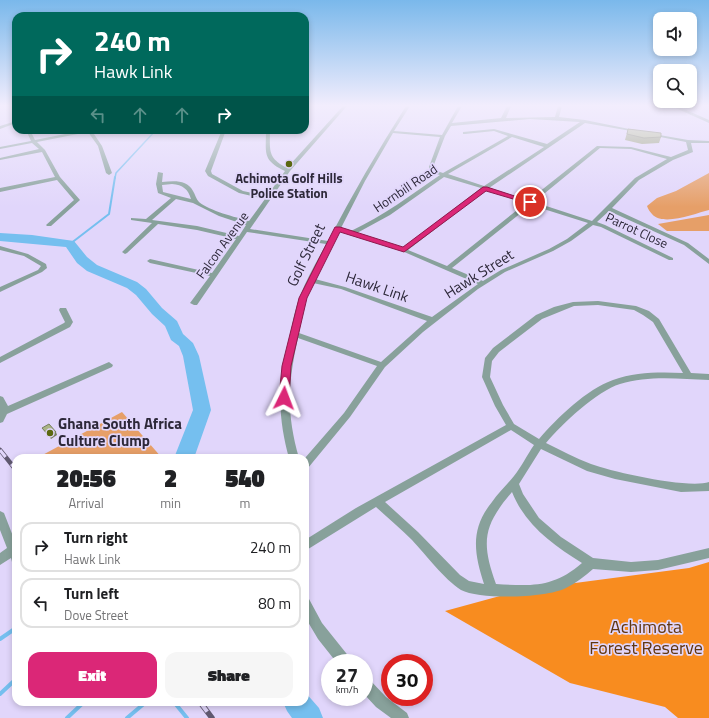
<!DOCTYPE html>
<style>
body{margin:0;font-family:"Titillium Web",sans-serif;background:#f6f6f6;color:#202124;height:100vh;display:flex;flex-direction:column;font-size:15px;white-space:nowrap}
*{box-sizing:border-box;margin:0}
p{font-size:13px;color:#757577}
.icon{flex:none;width:22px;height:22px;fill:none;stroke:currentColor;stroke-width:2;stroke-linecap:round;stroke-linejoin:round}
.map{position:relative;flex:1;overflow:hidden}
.sheet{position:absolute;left:12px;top:454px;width:297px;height:252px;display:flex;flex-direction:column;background:#fff;border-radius:12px;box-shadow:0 2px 6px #0003}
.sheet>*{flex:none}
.banner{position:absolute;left:12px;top:12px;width:297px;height:122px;border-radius:12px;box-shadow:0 2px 6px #0003;background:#00695c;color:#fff;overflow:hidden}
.controls{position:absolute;left:653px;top:12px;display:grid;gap:8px}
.controls a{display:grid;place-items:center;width:44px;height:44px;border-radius:8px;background:#fff;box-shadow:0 2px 6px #0003;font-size:20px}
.speed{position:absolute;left:321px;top:654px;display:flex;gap:8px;font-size:20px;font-weight:700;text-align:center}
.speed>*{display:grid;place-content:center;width:52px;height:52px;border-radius:50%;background:#fff;box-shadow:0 2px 6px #0003;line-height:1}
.speed small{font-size:10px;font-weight:400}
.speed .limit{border:6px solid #d22;background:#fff;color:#111}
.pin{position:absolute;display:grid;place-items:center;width:34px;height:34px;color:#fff;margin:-17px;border:2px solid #fff;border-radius:50%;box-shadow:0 1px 4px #0007}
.me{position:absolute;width:44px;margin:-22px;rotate:3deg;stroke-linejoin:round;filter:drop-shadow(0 0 3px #0008)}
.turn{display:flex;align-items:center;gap:14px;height:84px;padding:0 16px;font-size:18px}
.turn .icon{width:52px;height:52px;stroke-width:2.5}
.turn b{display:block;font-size:28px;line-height:34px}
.lanes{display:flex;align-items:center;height:38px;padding:0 16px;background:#0003;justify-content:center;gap:20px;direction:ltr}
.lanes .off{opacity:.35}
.eta{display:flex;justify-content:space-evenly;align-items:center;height:68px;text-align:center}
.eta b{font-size:24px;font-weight:800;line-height:28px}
.action{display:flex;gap:8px;margin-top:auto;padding:8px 16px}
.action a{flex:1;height:46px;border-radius:12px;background:#db2777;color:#fff;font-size:16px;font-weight:800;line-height:46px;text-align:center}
.action a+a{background:#f6f6f6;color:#202124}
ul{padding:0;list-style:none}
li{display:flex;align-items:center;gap:12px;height:50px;margin:0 8px 6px;padding:0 8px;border:2px solid #e0e0e0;border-radius:12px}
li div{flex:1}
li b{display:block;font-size:15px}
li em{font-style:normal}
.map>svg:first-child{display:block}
.green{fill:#e69f68}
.forest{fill:#f88c1f}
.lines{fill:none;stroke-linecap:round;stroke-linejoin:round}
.stream-far2{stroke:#75bfef;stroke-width:1.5}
.stream-far1{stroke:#75bfef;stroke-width:2}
.stream{stroke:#75bfef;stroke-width:4}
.river{fill:#75bfef;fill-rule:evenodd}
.street{fill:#88a19b;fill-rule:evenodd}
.rail-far1-casing{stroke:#605970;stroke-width:4.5}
.rail-casing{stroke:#605970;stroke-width:5.5}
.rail-far1{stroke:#e1d6fb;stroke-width:3;stroke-dasharray:9;stroke-linecap:butt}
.rail{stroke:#e1d6fb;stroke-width:4;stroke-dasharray:12;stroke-linecap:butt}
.wall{fill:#929b73}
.shaded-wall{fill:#777e5e}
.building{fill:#aab486;stroke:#777e5e}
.route{fill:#db2777;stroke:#8e194d}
.poi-dot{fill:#5b6810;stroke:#e1d6fb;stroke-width:1.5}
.labels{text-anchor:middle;stroke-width:3.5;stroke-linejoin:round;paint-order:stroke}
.far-poi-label{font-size:13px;font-weight:bold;fill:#2d2839;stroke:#e1d6fb}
.far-street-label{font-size:13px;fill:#2d2839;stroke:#e1d6fb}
.street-label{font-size:15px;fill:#2d2839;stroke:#e1d6fb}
.poi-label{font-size:15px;font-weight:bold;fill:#2d2839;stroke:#e1d6fb;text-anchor:start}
.near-park-label{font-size:18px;fill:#61360f;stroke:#e1d6fb}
</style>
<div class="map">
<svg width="709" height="718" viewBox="0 0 709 718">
<rect width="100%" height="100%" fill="#e1d6fb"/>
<g class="green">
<path d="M709,173v37c-13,3 -46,17 -57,4 -2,-2 -4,-5 -5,-8l10,-8 19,-7z"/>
<polygon points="709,215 709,231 667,231 658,224"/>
<polygon points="122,412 162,458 37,458"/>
</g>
<polygon class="forest" points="709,562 709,718 678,718 665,707 570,683 445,611 522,590 689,568"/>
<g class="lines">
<polyline class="stream-far2" points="115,178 116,173 156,130"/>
<polyline class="stream-far1" points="70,244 109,214 115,177"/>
<g class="stream">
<polyline points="0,639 16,628"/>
<polyline points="0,694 16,679"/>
<polyline points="174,702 187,718"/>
<polyline points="67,718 84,702"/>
<polyline points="127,718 146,702"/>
</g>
<g class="river">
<polygon points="0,233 32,235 74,241 87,257 97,265 137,282 146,289 162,308 177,321 183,334 193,343 199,356 211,410 194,458 174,458 193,410 183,356 179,346 171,340 165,326 152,314 136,295 127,288 87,271 77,263 66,247 0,241"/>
<polygon points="305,692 319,708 323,718 292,718 287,711 283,702 305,702"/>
</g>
<g class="street">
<path d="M343,106h4l-57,65 -40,58 78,12c24,-46 50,-91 78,-135h4l-16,25 48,4 16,-29h4l-10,17 49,-5 6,-12h4l-5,12 49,-1 3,-11h4l-3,11 26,3 54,11 -2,1 -52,-9 -96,65 40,12 68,-54 34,1 40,10 17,-7 -2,-8 -36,-7h-2v-2l40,7 21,1v2h-18l2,9 -20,8 -34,20 -27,28 76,35 21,16v5l-25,-19 -75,-34 -12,11 8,3 68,33v2h-4l-68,-33 -8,-2 -22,16 -18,10 -48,21 -27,17 -55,43 -38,35 -35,50 -42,51 -3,1v-11l39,-45 33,-47 -79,-28c-10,45 -12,75 1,120h-10c-7,-26 -11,-52 -7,-79 2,-14 6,-27 8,-42 2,-13 5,-28 10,-41 7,-18 17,-35 26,-52l-79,-12 -50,73h-3l-4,-2 20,-27 -60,-13 -3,-2 3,-2 62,14 24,-34 -39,-9 -39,-6 -31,29 -2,1 -3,-2 30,-29 -21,-3v-2l15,1 25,-21 -13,-5 -2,-9 2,-12 5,1 -1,9c11,-1 25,-3 31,9 2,3 3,8 6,11 11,9 36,15 50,19l16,-22 -26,-6 -31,-17 -3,-5 17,-41h4l-15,41 1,3 31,17 24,5 18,-25c-23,-11 -19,-18 -19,-41h4c0,20 -3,28 17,38zM530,119l50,3 -33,22 -53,-15 -31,3v2h2l29,-3 14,5 -65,37 -9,-3 -1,-3 12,-31 6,-10zM393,133l47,4 -11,30 1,5 10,3c-29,20 -57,41 -89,56l-10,-3 24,-47zM512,137l32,10 -60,39 -36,-12zM600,148l31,1 36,10 -32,19 -43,43 -58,-19zM444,177l37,11 -78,60 -46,-15 33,-18zM172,184c11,1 16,5 19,15l-28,-7 -1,-7zM486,190l40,13 -79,63 -39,-16zM176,199l17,4 26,13 27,9 -7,11 -42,-10 -45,-6zM531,205l57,18 -21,16 -18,10 -48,21 -18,11 -31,-13zM339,231l63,20 76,33 -46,33 -87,-30 -30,-8zM313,283l28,6 86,32 -46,41 -82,-29 6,-31z"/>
<polygon points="671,106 677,106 709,120 709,123"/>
<polygon points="16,121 16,123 0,129 0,126"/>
<polygon points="26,130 30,130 35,140 85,130 94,130 92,131 102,146 112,173 109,175 106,173 98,146 88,132 37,142 45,150 60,177 80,200 51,226 47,226 46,225 74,200 57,180 0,192 0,188 55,177 42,152 0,160 0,158 39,149 32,143 0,149 0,147 31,141"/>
<polygon points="0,246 28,254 46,264 47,268 42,272 0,292 0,287 38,270 41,266 24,256 0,250"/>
<path d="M598,301l38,5 13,5 10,8 32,54 18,1v6c-29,-1 -60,-5 -89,4 -23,7 -58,40 -74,59 15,7 29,15 45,21 22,8 97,25 118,18v9l-28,1 -66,-13 -28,-8 -46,-22 -22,35 4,10 16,24 22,19 32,21 38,4 27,-2 51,-12v10l-51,12 -27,2 -38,-3c-8,7 -17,14 -27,19 -19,10 -86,12 -105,2 -17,-11 -35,-35 -49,-50 -11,-11 -24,-22 -36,-33l-71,44v-11l51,-32 150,-83 -11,-19 -13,-29 3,-19 8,-10 43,-33 18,-8 19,-5zM598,305l36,5 9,5 10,7 30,51c-24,-1 -48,-1 -70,7 -26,9 -56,38 -74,59l-25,-15 -11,-19 -13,-28 2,-16 7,-9 43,-33 32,-13zM511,430l23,15c-7,10 -12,21 -20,31 -7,9 -16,17 -22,26 -22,27 -18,51 -8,82l-15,-3 -9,-6 -42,-43 -33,-30zM512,492c13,33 41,53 70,71 -29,25 -50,23 -86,21 -15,-42 -13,-58 16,-92z"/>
<polygon points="60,308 66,308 73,322 70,327 0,363 0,357 64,323 65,322 59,310"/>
<polygon points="109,362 113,365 112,367 7,414 3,422 0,423 0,396 3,397 8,406"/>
<polygon points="0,511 4,513 16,544 16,563 12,562 11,558 0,565 0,553 7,548 0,530"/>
<polygon points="305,597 309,599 322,623 350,658 351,663 337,663 318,639 305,617"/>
<polygon points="364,677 369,679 386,697 407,713 409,718 391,718 376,707 364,694"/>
</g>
<g class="rail-far1-casing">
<polyline id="rail-far1" points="0,450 16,470"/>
</g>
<g class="rail-casing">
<polyline id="rail" points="200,702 212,718"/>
</g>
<use href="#rail-far1" class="rail-far1"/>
<use href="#rail" class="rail"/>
</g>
<polygon class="wall" points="628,129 661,137 659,143 642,144 625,140"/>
<polygon class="shaded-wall" points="56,432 57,435 51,439 49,436"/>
<g class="building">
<polygon points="628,129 661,133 661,137 644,138 627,134"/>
<polygon points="49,424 56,432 49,436 42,428"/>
</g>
<linearGradient id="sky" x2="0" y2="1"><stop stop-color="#7ab8eb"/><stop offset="0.51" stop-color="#f2edfd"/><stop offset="1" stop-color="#f2edfd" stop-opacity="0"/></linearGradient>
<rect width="709" height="207" fill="url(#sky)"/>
<polygon class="route" points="483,187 487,187 533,202 530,204 486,191 404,252 340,232 307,298 291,366 289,398 287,401 281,401 279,398 282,366 299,298 335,227 340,227 403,247"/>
<g class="poi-dot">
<circle cx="289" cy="164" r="4"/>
<circle cx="50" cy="433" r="4"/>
</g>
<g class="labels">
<g class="far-poi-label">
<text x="289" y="183">Achimota Golf Hills<tspan x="289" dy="15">Police Station</tspan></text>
</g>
<g class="far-street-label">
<text transform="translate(405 188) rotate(-34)" y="5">Hornbill Road</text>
<text transform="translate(637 230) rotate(25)" y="5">Parrot Close</text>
<text transform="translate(222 245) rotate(-54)" y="5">Falcon Avenue</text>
</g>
<g class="street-label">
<text transform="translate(306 255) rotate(-64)" y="5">Golf Street</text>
<text transform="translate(479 274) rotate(-32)" y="5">Hawk Street</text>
<text transform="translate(377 287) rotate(19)" y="5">Hawk Link</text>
</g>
<g class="poi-label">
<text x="58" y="429">Ghana South Africa<tspan x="58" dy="17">Culture Clump</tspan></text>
</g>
<g class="near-park-label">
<text x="646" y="633">Achimota<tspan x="646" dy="21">Forest Reserve</tspan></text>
</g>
</g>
</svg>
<div class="controls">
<a><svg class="icon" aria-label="sound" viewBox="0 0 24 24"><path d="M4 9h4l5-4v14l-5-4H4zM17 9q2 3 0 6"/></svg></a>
<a><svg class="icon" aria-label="search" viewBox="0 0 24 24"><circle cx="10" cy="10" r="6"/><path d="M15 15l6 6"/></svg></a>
</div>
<div class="speed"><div>27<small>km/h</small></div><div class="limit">30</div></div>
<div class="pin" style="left:530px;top:202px;background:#d93025"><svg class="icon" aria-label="arrive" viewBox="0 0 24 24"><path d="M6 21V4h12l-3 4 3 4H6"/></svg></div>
<svg class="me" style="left:284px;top:398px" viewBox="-20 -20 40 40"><path d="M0-17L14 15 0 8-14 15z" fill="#db2777" stroke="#fff" stroke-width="4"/></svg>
<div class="banner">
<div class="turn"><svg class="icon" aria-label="right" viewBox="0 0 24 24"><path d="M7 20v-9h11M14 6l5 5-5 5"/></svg><div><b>240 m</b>Hawk Link</div></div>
<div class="lanes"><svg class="icon off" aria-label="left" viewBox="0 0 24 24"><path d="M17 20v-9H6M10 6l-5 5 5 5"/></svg><svg class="icon off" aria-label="ahead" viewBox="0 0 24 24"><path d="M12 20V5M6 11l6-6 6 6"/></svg><svg class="icon off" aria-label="ahead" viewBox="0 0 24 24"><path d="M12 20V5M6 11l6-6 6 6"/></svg><svg class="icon" aria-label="right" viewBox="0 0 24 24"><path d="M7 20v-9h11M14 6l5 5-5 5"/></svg></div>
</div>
<section class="sheet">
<div class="eta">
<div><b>20:56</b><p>Arrival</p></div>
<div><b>2</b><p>min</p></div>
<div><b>540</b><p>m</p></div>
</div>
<ul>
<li><svg class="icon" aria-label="right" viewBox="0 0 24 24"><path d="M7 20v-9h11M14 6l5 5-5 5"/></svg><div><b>Turn right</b><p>Hawk Link</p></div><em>240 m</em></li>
<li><svg class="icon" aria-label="left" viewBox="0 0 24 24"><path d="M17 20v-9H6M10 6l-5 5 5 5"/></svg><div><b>Turn left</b><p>Dove Street</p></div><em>80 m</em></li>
</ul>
<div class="action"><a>Exit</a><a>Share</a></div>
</section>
</div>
